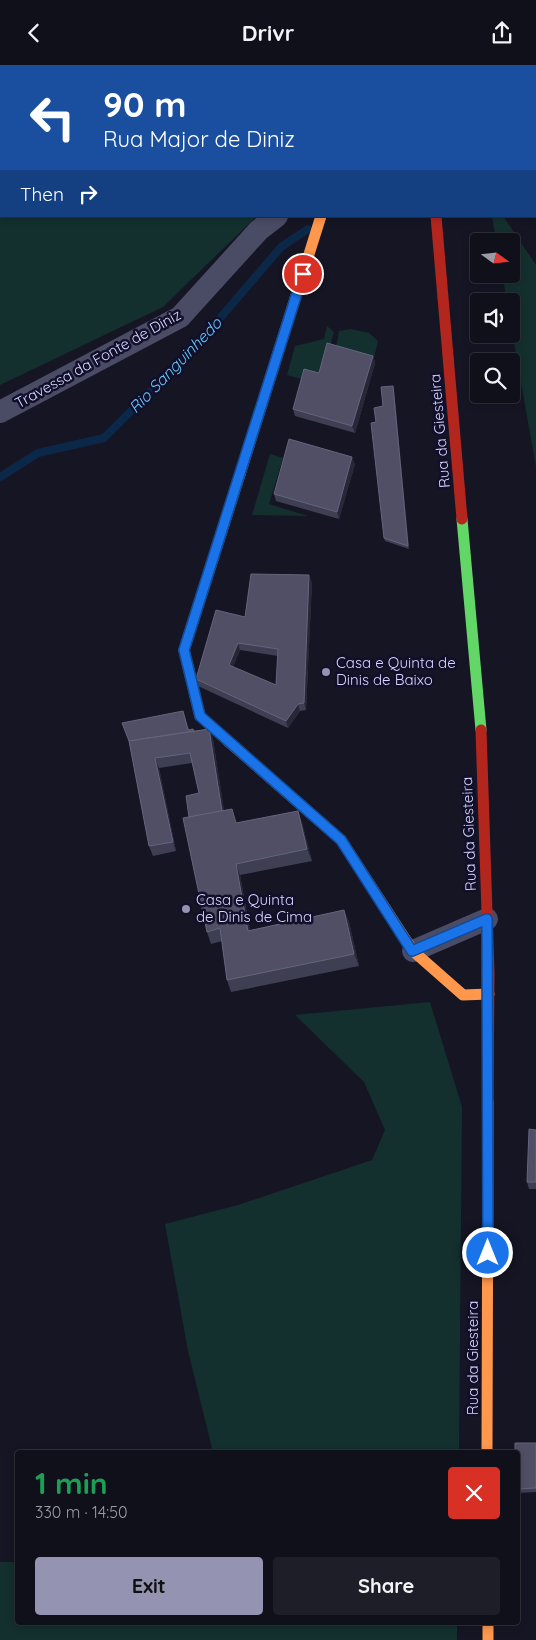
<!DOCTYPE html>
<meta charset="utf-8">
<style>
body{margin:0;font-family:Quicksand,sans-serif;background:#1e1e28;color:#f1f3f6;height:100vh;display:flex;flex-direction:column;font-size:19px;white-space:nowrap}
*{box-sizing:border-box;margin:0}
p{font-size:16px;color:#9c9da3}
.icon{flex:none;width:28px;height:28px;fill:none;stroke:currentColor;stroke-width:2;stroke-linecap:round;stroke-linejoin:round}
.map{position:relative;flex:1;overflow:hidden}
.panel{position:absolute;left:15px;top:1385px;width:505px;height:175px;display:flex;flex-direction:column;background:#10101b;border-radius:5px;box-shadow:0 2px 8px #0003,0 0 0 1px #30303a}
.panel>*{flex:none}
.banner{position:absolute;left:0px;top:0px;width:536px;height:152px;box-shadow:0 2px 8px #0003,0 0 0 1px #30303a;background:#1a4fa0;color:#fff;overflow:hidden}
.needle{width:32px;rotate:105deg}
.tools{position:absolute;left:470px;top:168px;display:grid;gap:10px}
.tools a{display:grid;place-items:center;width:50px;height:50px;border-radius:5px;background:#10101b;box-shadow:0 2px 8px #0003,0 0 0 1px #30303a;font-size:25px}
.pin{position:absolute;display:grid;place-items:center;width:42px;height:42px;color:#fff;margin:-21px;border:2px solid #fff;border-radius:50%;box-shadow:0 1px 5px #0007}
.me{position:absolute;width:55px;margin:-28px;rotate:0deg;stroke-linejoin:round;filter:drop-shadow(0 0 4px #0008)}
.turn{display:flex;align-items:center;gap:18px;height:105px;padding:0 20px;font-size:22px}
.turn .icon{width:65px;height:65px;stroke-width:2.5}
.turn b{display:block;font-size:35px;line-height:42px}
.then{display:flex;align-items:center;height:48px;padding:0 20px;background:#0003;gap:10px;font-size:19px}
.round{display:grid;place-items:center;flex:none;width:52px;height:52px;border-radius:5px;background:#1e1e28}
.summary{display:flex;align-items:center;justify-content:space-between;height:85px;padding:0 20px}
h1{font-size:30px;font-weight:700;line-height:38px;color:#1e9e55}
.cta{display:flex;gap:10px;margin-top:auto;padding:10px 20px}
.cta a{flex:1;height:58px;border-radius:5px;background:#9494b2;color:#111;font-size:20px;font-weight:700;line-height:58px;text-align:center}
.cta a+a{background:#1e1e28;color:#f1f3f6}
header{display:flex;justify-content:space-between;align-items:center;height:65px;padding:0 20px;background:#10101b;font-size:22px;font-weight:700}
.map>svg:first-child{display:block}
.green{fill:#13302e}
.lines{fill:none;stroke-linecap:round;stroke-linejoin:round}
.stream{stroke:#0c2849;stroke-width:8}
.river{stroke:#0c2849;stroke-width:44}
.street{stroke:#4a4b65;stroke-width:22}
.fast{stroke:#63d668;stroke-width:11}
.slow{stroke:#ff974d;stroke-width:11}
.jam{stroke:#b3261e;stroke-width:11}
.wall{fill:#3f3f53;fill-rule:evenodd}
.shaded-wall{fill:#282738}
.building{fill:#504f65;stroke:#65647e;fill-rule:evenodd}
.route-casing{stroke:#114b97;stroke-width:12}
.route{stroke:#1a73e8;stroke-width:9}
.poi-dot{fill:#9494b2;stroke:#110f2a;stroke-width:2}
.labels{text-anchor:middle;stroke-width:5;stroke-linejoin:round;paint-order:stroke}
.street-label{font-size:15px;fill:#d8d8ff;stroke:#110f2a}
.poi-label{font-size:15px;fill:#d8d8ff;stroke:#110f2a;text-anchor:start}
.water-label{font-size:16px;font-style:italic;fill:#66c9ff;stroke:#110f2a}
</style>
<header><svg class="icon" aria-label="back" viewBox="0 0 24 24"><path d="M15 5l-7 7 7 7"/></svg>Drivr<svg class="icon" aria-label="share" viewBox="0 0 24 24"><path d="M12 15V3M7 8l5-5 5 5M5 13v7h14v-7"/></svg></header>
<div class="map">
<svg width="536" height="1575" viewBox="0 0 536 1575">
<rect width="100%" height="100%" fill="#161524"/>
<g class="green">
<polygon points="0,0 375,0 375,1 1,1 1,151 257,151 163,242 0,320"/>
<polygon points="492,151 503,151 536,200 536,402 511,261 511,236 507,236 502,209 511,209 511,176 496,176"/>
<polygon points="327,261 334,267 321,315 306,315 287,310 295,281 324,274"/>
<polygon points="351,264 369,268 378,276 373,297 335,287 339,266"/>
<polygon points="270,389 283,393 269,439 308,451 252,450"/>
<polygon points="430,937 462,1042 459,1387 213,1387 188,1286 165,1159 238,1140 372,1095 385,1065 364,1017 295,950"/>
<polygon points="0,1497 17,1497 18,1558 457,1558 457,1575 0,1575"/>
</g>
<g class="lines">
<polyline class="stream" points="0,412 38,388 104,373 198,279 281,182 308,164"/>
<polyline class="river" points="535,130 536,131"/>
<g class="street">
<polyline points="0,347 180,252 259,165 277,151"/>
<polyline points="413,886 487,854"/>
</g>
<g class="fast">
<polyline points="462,454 481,665"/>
<polyline points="229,677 200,651 184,585 240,409"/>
</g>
<g class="slow">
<polyline points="423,0 423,1"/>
<polyline points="240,409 321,151"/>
<polyline points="229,677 341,775 413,886 463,930 489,929"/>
<polyline points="487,1388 488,1037"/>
<polyline points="488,1558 488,1575"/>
</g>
<g class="jam">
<polyline points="436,151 462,454"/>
<polyline points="481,665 489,908 488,1037"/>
</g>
</g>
<g class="wall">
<polygon points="373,291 375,298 355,368 295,351 293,344 319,308"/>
<polygon points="393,321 394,325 409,484 385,476 384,473 376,357"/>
<polygon points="355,399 339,454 276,436 274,429"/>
<path d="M312,517l-6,128 -6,1 -12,17 -90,-42 -2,-7 49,-62zM240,585l38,6 -2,29 -43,-18z"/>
<polygon points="183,646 189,665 193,664 194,666 209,664 213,674 224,746 237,758 298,746 302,758 312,796 240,810 250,865 344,845 349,857 359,901 231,927 227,915 222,876 211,879 207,867 189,752 199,728 192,698 159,703 176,786 153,791 149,781 129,676"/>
<polygon points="536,1065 536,1124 529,1124 527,1117"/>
<polygon points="536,1378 536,1427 518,1428 518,1388"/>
</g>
<g class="shaded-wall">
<polygon points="373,291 375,298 355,368 352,361"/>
<polygon points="393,321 394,325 409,484 408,481"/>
<polygon points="352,392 355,399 339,454 337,447"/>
<polygon points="309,510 312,517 306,645 304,638"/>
<polygon points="238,578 240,585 231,607 229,600"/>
<polygon points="298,639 300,646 288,663 286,656"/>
<polygon points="209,664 213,674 226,758 222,749"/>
<polygon points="155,693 159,703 176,786 173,777"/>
<polygon points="298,746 302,758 312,796 307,784"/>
<polygon points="236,799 240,810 252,878 248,866"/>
<polygon points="344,845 349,857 359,901 354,889"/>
</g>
<g class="building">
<polygon points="327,278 373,291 352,361 293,344 304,304 319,308"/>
<polygon points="393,321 408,481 384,473 371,358 376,357 374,343 383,341 381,322"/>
<polygon points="289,374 352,392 337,447 274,429"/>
<path d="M251,509l58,1 -5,128 -6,1 -12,17 -90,-42 20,-69 29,7zM238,578l40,6 -2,36 -47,-20z"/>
<polygon points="183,646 188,665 193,664 194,666 129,676 122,658"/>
<polygon points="209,664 222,746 189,752 186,731 199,728 190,688 155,693 173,777 149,781 129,676"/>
<polygon points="232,744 236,758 298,746 307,784 236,799 248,866 344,845 354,889 227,915 220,863 207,867 183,753"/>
<polygon points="529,1064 536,1065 536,1117 527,1117"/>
<polygon points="515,1378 536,1378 536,1423 518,1424 518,1388 515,1388"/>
</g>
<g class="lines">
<g class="route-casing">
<polyline id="route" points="303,209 184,585 200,651 341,775 412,886 487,854 488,1188"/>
</g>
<use href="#route" class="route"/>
</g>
<g class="poi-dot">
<circle cx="326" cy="607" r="5"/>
<circle cx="186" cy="844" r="5"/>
</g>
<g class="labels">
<g class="street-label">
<text transform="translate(98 294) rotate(-29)" y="5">Travessa da Fonte de Diniz</text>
<text transform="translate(440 366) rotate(-95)" y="5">Rua da Giesteira</text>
<text transform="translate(469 769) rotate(-92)" y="5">Rua da Giesteira</text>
<text transform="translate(473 1293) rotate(-90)" y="5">Rua da Giesteira</text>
</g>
<g class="poi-label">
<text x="336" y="603">Casa e Quinta de<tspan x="336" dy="17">Dinis de Baixo</tspan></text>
<text x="196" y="840">Casa e Quinta<tspan x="196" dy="17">de Dinis de Cima</tspan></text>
</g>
<g class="water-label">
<text transform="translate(175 300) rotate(-46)" y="6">Rio Sanguinhedo</text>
</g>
</g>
</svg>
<div class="tools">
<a><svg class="needle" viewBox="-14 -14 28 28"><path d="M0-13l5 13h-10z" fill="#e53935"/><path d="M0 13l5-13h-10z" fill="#9c9da3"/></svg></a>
<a><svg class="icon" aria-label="sound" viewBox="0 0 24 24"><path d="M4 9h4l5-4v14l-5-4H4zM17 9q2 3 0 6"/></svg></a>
<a><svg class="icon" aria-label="search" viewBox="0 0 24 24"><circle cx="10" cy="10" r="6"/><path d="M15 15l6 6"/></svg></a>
</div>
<div class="pin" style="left:303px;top:209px;background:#d93025"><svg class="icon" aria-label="arrive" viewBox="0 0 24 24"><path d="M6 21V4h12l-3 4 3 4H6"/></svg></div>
<svg class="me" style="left:488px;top:1188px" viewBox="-20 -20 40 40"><circle r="17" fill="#1a73e8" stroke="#fff" stroke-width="3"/><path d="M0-11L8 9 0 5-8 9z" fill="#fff"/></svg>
<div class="banner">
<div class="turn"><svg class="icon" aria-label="left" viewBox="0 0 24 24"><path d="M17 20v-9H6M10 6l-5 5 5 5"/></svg><div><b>90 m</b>Rua Major de Diniz</div></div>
<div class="then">Then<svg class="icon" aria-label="right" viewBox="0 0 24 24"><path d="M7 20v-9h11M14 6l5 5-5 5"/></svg></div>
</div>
<section class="panel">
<div class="summary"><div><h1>1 min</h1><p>330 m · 14:50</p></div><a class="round" style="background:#d93025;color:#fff"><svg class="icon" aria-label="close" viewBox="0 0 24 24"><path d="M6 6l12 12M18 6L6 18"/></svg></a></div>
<div class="cta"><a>Exit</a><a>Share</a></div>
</section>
</div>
